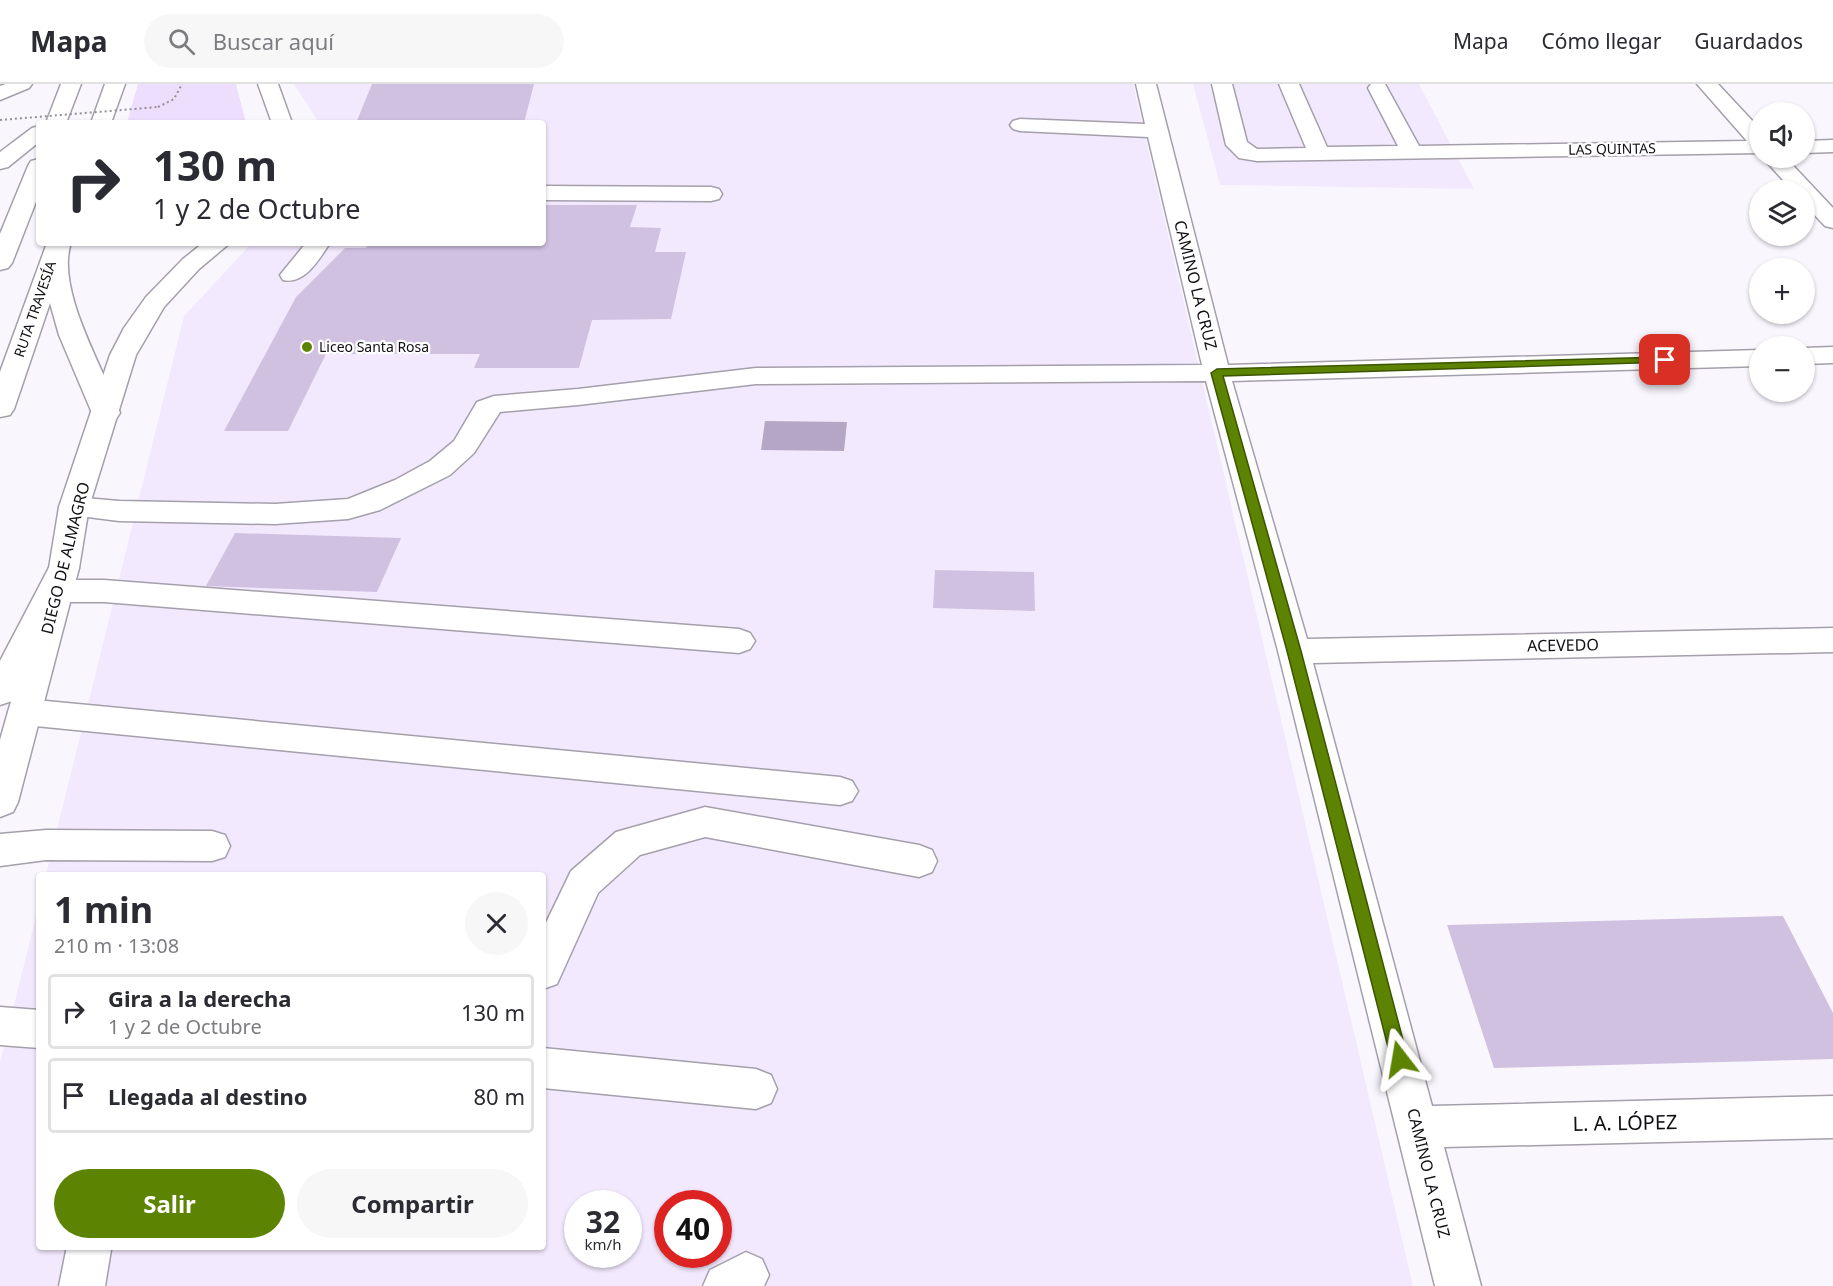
<!DOCTYPE html>
<html lang="es">
<meta charset="utf-8">
<style>
body{margin:0;font-family:"Noto Sans",sans-serif;background:#f7f7f7;color:#2b2b33;height:100vh;display:flex;flex-direction:column;font-size:22px;white-space:nowrap}
*{box-sizing:border-box;margin:0}
p{font-size:20px;color:#7c7c81}
.icon{flex:none;width:33px;height:33px;fill:none;stroke:currentColor;stroke-width:2;stroke-linecap:round;stroke-linejoin:round}
.map{position:relative;flex:1;overflow:hidden}
.drawer{position:absolute;left:36px;top:788px;width:510px;height:378px;display:flex;flex-direction:column;background:#fff;border-radius:6px;box-shadow:0 2px 4px #0004}
.drawer>*{flex:none}
.guide{position:absolute;left:36px;top:36px;width:510px;height:126px;border-radius:6px;box-shadow:0 2px 4px #0004;background:#fff;color:#2b2b33;overflow:hidden}
.tools{position:absolute;left:1749px;top:18px;display:grid;gap:12px}
.tools a{display:grid;place-items:center;width:66px;height:66px;border-radius:50%;background:#fff;box-shadow:0 2px 4px #0004;font-size:30px}
.speed{position:absolute;left:564px;top:1106px;display:flex;gap:12px;font-size:30px;font-weight:700;text-align:center}
.speed>*{display:grid;place-content:center;width:78px;height:78px;border-radius:50%;background:#fff;box-shadow:0 2px 4px #0004;line-height:1}
.speed small{font-size:15px;font-weight:400}
.speed .limit{border:9px solid #d22;background:#fff;color:#111}
.pin{position:absolute;display:grid;place-items:center;width:51px;height:51px;color:#fff;margin:-26px;border-radius:12px;box-shadow:0 3px 9px #0006}
.me{position:absolute;width:66px;margin:-33px;rotate:346deg;stroke-linejoin:round;filter:drop-shadow(0 0 4px #0008)}
.turn{display:flex;align-items:center;gap:21px;height:126px;padding:0 18px;font-size:27px}
.turn .icon{width:78px;height:78px;stroke-width:2.5}
.turn b{display:block;font-size:42px;line-height:51px}
.round{display:grid;place-items:center;flex:none;width:63px;height:63px;border-radius:32px;background:#f7f7f7}
.headline{display:flex;align-items:center;justify-content:space-between;height:102px;padding:0 18px}
h1{font-size:36px;font-weight:700;line-height:45px}
.action{display:flex;gap:12px;margin-top:auto;padding:12px 18px}
.action a{flex:1;height:69px;border-radius:36px;background:#5d8302;color:#fff;font-size:24px;font-weight:700;line-height:69px;text-align:center}
.action a+a{background:#f7f7f7;color:#2b2b33}
ul{padding:0;list-style:none}
li{display:flex;align-items:center;gap:18px;height:75px;margin:0 12px 9px;padding:0 6px;border:3px solid #e1e1e2;border-radius:6px}
li div{flex:1}
li b{display:block;font-size:22px}
li em{font-style:normal}
header{display:flex;align-items:center;gap:36px;box-sizing:border-box;height:84px;padding:0 30px;background:#fff;border-bottom:2px solid #e1e1e2}
header strong{font-size:28px}
nav{display:flex;gap:33px;margin-inline-start:auto;font-size:21px}
.search{width:420px;height:54px;background:#f7f7f7;display:flex;align-items:center;gap:15px;box-sizing:border-box;padding:0 21px;border-radius:33px;color:#7c7c81;font-size:22px}
.map>svg:first-child{display:block}
.built{fill:#f3e9fe;fill-rule:evenodd}
.green{fill:#eddefd}
.water{fill:#b5a6c5}
.building{fill:#d0c1e1}
.lines{fill:none;stroke-linecap:round;stroke-linejoin:round}
.minor-casing{stroke:#a49fab;stroke-width:3}
.major-casing{stroke:#a49fab;stroke-width:3}
.highway-casing{stroke:#a49fab;stroke-width:3}
.path{stroke:#939096;stroke-width:2;stroke-dasharray:2 3;stroke-linecap:butt}
.minor{fill:#fff;fill-rule:evenodd}
.major{fill:#fff;fill-rule:evenodd}
.highway{fill:#fff;fill-rule:evenodd}
.path-bridge{stroke:#939096;stroke-width:2;stroke-dasharray:2 3;stroke-linecap:butt}
.route{fill:#5d8302;stroke:#3c5501;stroke-width:1.5}
.poi-dot{fill:#5d8302;stroke:#fff;stroke-width:2}
.labels{text-anchor:middle;stroke-width:4.5;stroke-linejoin:round;paint-order:stroke}
.far-street-label{font-size:14px;fill:#100e12;stroke:#fff}
.far-poi-label{font-size:14px;fill:#100e12;stroke:#fff;text-anchor:start}
.street-label{font-size:16px;fill:#100e12;stroke:#fff}
.near-street-label{font-size:20px;fill:#100e12;stroke:#fff}
</style>
<header>
<strong>Mapa</strong>
<div class="search"><svg class="icon" aria-label="search" viewBox="0 0 24 24"><circle cx="10" cy="10" r="6"/><path d="M15 15l6 6"/></svg>Buscar aquí</div>
<nav><a>Mapa</a><a>Cómo llegar</a><a>Guardados</a></nav>
</header>
<div class="map">
<svg width="1833" height="1202" viewBox="0 0 1833 1202">
<rect width="100%" height="100%" fill="#faf6fe"/>
<g class="built">
<path d="M294,0h839l280,1202h-1413v-224l39,-158v342h504v-372h-497l138,-558 68,-73h291v-120h-224zM578,1119h50v51h-50zM668,1119h50v51h-50z"/>
<polygon points="1193,0 1419,0 1474,105 1220,101"/>
</g>
<polygon class="green" points="138,0 236,0 246,39 127,39"/>
<polygon class="water" points="765,337 847,338 844,367 761,366"/>
<g class="building">
<polygon points="372,0 534,0 524,39 356,39"/>
<polygon points="543,121 637,121 630,143 661,144 655,168 686,168 671,235 592,236 579,284 474,284 480,270 326,270 288,347 224,347 296,213 345,164 366,164 368,159 543,159"/>
<polygon points="235,449 401,454 377,508 206,502"/>
<polygon points="935,486 1034,488 1035,527 933,524"/>
<polygon points="1783,832 1833,929 1833,975 1494,984 1447,841"/>
</g>
<g class="lines">
<g class="minor-casing">
<g id="minor">
<polygon points="1136,0 1156,0 1228,281 1760,266 1760,282 1232,297 1307,555 1833,544 1833,568 1313,579 1432,1022 1833,1012 1833,1054 1444,1063 1481,1202 1435,1202 1278,567 1206,297 756,300 578,321 500,328 474,369 450,391 380,426 348,435 275,440 119,437 64,430 59,423 64,416 74,413 119,417 275,420 348,415 395,396 430,377 454,357 477,318 494,312 578,305 756,284 1202,281 1148,53 1020,47 1013,45 1010,41 1013,37 1020,35 1145,40"/>
<polygon points="1212,0 1232,0 1247,58 1257,65 1306,64 1279,0 1299,0 1327,63 1398,62 1368,4 1371,0 1385,0 1419,62 1747,57 1697,0 1718,0 1760,45 1760,69 1257,77 1239,74 1226,61"/>
<polygon points="1833,56 1833,68 1804,69 1804,57"/>
<polygon points="1763,74 1786,74 1833,124 1833,144 1825,142 1804,120 1804,106 1792,106"/>
<polygon points="543,102 711,103 719,105 722,110 719,115 711,117 543,116"/>
<path d="M306,159h24c-11,16 -25,42 -47,37l-3,-5z"/>
<polygon points="1833,263 1833,279 1804,280 1804,264"/>
<polygon points="58,496 104,496 739,545 750,549 755,557 750,565 739,569 104,518 58,518 47,515 43,507 47,499"/>
<polygon points="25,615 840,693 852,697 858,707 852,717 840,721 25,641 13,637 8,628 13,619"/>
<polygon points="705,723 919,761 932,766 937,777 932,788 919,793 705,753 640,771 598,809 557,900 543,905 543,845 571,787 616,748"/>
<polygon points="46,746 212,747 225,751 230,762 225,773 212,777 46,776 0,782 0,750"/>
<polygon points="0,923 39,926 39,964 0,961"/>
<polygon points="543,964 756,985 771,991 777,1005 771,1019 756,1025 543,1004"/>
<polygon points="67,1162 109,1162 111,1166 105,1202 59,1202"/>
<polygon points="746,1168 762,1175 769,1191 764,1202 703,1202 710,1186"/>
</g>
</g>
<g class="major-casing">
<g id="major">
<polygon points="258,0 278,0 292,39 272,39"/>
<polygon points="203,159 230,159 199,185 164,223 136,271 89,423 79,484 18,718 13,728 0,733 0,656 49,484 59,423 110,271 124,244 146,213 183,175"/>
</g>
</g>
<g class="highway-casing">
<g id="highway">
<polygon points="6,0 32,0 29,4 0,16 0,2"/>
<polygon points="61,0 81,0 66,39 46,39"/>
<polygon points="105,0 125,0 111,39 91,39"/>
<polygon points="39,42 39,58 8,83 0,85 0,68 32,44"/>
<polygon points="39,75 39,110 12,179 8,184 0,186 0,150 28,82 31,77"/>
<path d="M47,159h24c-16,46 33,126 49,170l-4,6 -10,3 -10,-3 -4,-6 -33,-78 -9,-32 -36,106 -4,6 -10,2v-45z"/>
<polygon points="64,473 75,476 79,484 12,617 0,621 0,577 53,476"/>
</g>
</g>
<polyline class="path" points="158,23 174,15 182,0"/>
<use href="#minor" class="minor"/>
<use href="#major" class="major"/>
<use href="#highway" class="highway"/>
<polyline class="path-bridge" points="0,36 158,23"/>
</g>
<polygon class="route" points="1665,273 1671,276 1669,278 1223,292 1301,567 1408,975 1406,981 1400,983 1393,981 1391,975 1287,567 1211,289 1217,285"/>
<circle class="poi-dot" cx="307" cy="263" r="6"/>
<g class="labels">
<g class="far-street-label">
<text transform="translate(1612 65) rotate(-1)" y="5">LAS QUINTAS</text>
<text transform="translate(35 225) rotate(-71)" y="5">RUTA TRAVESÍA</text>
</g>
<g class="far-poi-label">
<text x="319" y="268">Liceo Santa Rosa</text>
</g>
<g class="street-label">
<text transform="translate(1196 201) rotate(76)" y="6">CAMINO LA CRUZ</text>
<text transform="translate(65 474) rotate(-76)" y="6">DIEGO DE ALMAGRO</text>
<text transform="translate(1563 561) rotate(-1)" y="6">ACEVEDO</text>
<text transform="translate(1429 1089) rotate(76)" y="6">CAMINO LA CRUZ</text>
</g>
<g class="near-street-label">
<text transform="translate(1625 1039) rotate(-1)" y="7">L. A. LÓPEZ</text>
</g>
</g>
</svg>
<div class="tools">
<a><svg class="icon" aria-label="sound" viewBox="0 0 24 24"><path d="M4 9h4l5-4v14l-5-4H4zM17 9q2 3 0 6"/></svg></a>
<a><svg class="icon" aria-label="layers" viewBox="0 0 24 24"><path d="M12 4l9 5-9 5-9-5zM3 14l9 5 9-5"/></svg></a>
<a>+</a>
<a>−</a>
</div>
<div class="speed"><div>32<small>km/h</small></div><div class="limit">40</div></div>
<div class="pin" style="left:1665px;top:276px;background:#d93025"><svg class="icon" aria-label="arrive" viewBox="0 0 24 24"><path d="M6 21V4h12l-3 4 3 4H6"/></svg></div>
<svg class="me" style="left:1400px;top:975px" viewBox="-20 -20 40 40"><path d="M0-17L14 15 0 8-14 15z" fill="#5d8302" stroke="#fff" stroke-width="4"/></svg>
<div class="guide">
<div class="turn"><svg class="icon" aria-label="right" viewBox="0 0 24 24"><path d="M7 20v-9h11M14 6l5 5-5 5"/></svg><div><b>130 m</b>1 y 2 de Octubre</div></div>
</div>
<section class="drawer">
<div class="headline"><div><h1>1 min</h1><p>210 m · 13:08</p></div><a class="round"><svg class="icon" aria-label="close" viewBox="0 0 24 24"><path d="M6 6l12 12M18 6L6 18"/></svg></a></div>
<ul>
<li><svg class="icon" aria-label="right" viewBox="0 0 24 24"><path d="M7 20v-9h11M14 6l5 5-5 5"/></svg><div><b>Gira a la derecha</b><p>1 y 2 de Octubre</p></div><em>130 m</em></li>
<li><svg class="icon" aria-label="arrive" viewBox="0 0 24 24"><path d="M6 21V4h12l-3 4 3 4H6"/></svg><div><b>Llegada al destino</b></div><em>80 m</em></li>
</ul>
<div class="action"><a>Salir</a><a>Compartir</a></div>
</section>
</div>
